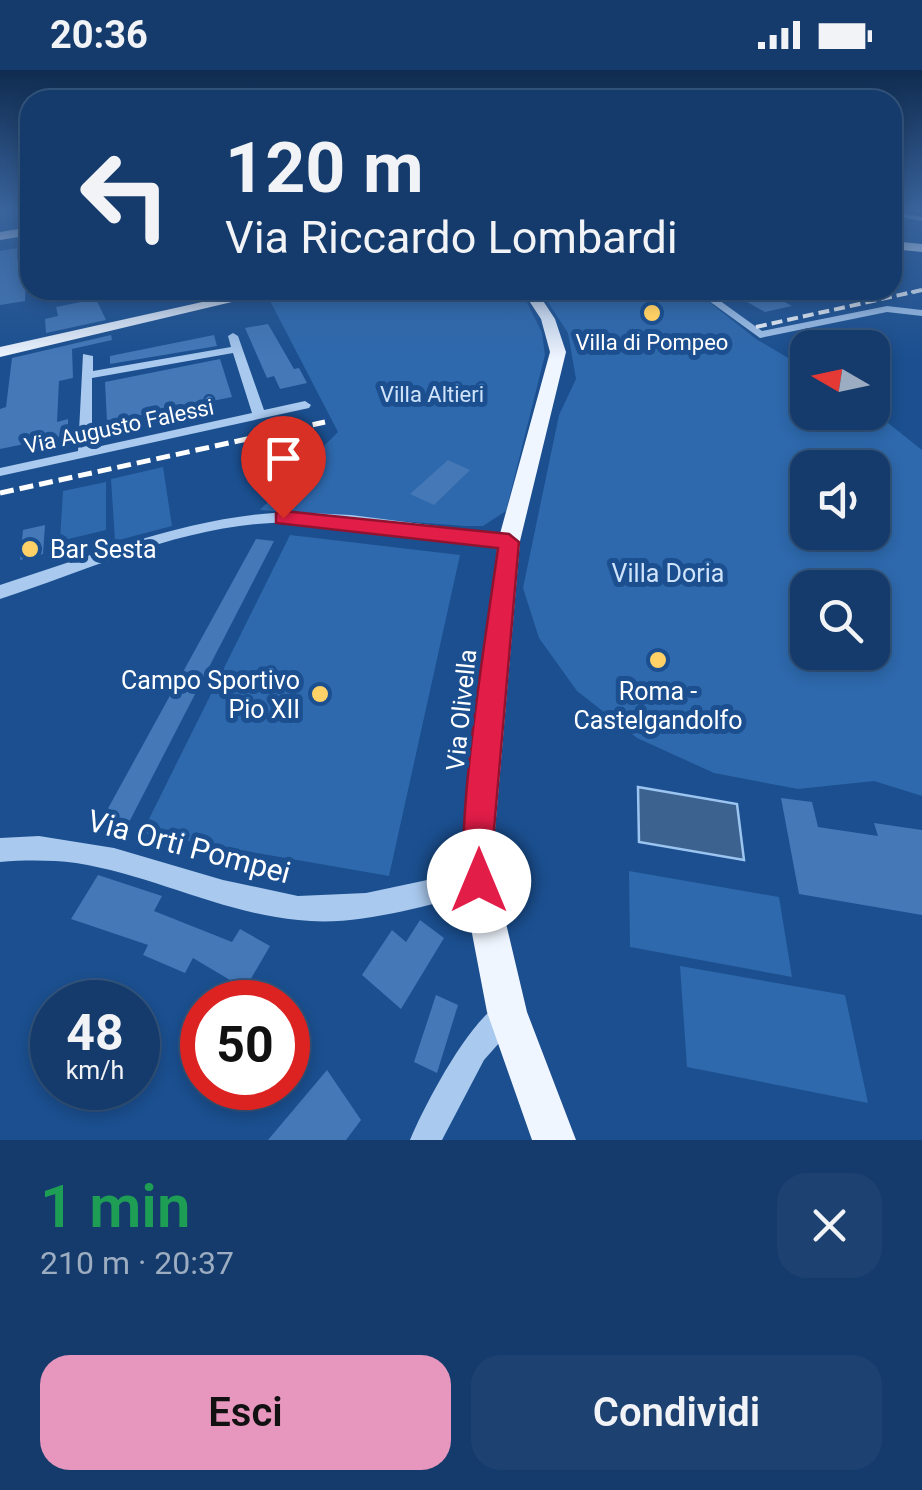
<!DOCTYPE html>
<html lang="it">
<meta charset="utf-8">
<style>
body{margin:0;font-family:Roboto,sans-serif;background:#1d4271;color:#f1f3f6;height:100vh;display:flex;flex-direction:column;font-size:38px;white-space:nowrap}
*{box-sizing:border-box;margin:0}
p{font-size:32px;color:#9dadc1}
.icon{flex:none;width:55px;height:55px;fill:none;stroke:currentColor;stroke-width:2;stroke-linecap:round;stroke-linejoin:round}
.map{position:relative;height:1070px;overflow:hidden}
.panel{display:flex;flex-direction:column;background:#143b6b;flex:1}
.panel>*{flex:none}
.banner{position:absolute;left:20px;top:20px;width:882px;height:210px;border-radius:30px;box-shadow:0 5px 15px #0003,0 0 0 2px #33557e;background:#143b6b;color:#f1f3f6;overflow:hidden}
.needle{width:65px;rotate:279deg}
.buttons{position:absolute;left:790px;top:260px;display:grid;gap:20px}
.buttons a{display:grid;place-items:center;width:100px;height:100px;border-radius:20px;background:#143b6b;box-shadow:0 5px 15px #0003,0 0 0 2px #33557e;font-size:50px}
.speed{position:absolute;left:30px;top:910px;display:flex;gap:20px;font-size:50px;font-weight:700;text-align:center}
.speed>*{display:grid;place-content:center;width:130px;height:130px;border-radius:50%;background:#143b6b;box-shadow:0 5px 15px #0003,0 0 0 2px #33557e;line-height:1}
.speed small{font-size:25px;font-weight:400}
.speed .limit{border:15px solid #d22;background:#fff;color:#111}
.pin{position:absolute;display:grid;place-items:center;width:85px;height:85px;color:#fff;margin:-102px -42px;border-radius:50% 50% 50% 0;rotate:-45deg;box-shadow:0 0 10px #0007}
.pin .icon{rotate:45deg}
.me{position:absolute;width:110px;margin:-55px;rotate:0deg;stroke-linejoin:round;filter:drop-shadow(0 0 8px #0008)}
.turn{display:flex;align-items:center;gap:35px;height:210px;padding:0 40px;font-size:45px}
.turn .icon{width:130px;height:130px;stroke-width:2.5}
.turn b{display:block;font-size:70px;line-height:85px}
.round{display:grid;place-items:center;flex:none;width:105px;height:105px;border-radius:30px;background:#1d4271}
.summary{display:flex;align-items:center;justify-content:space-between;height:170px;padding:0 40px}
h1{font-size:60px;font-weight:600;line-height:75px;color:#1e9e55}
.cta{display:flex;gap:20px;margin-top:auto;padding:20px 40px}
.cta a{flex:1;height:115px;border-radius:30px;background:#e797bd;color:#111;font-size:40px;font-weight:600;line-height:115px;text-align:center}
.cta a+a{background:#1d4271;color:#f1f3f6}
.status{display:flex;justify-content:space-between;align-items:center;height:70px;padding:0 50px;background:#143b6b;direction:ltr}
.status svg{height:28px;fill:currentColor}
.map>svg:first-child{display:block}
.green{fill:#2e69ad;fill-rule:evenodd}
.water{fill:#3c6290;stroke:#9cc4f0;stroke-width:2.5}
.building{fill:#4478b7}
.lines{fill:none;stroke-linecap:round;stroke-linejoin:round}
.minor{fill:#a9c9ee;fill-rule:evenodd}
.major{fill:#f0f6ff;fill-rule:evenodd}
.rail-far2{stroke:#fff;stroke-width:2.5;stroke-dasharray:9 4;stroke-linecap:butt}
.rail-far1{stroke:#fff;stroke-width:4;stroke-dasharray:11 5;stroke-linecap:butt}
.rail{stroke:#fff;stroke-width:5;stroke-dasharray:14 6;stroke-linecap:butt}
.route{fill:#e11d48;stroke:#92132f;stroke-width:2.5}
.poi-dot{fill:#ffd166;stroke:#1b4f8f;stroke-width:4}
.labels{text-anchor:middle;stroke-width:10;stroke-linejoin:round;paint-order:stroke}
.far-poi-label{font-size:22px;fill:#fff;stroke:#1b4f8f}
.far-park-label{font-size:22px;fill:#cfe3fa;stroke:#1b4f8f}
.far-street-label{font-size:22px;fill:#fff;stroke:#1b4f8f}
.poi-label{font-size:25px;fill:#fff;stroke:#1b4f8f;text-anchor:start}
.park-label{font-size:25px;fill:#cfe3fa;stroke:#1b4f8f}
.street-label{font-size:25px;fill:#fff;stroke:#1b4f8f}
.near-street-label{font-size:30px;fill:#fff;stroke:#1b4f8f}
</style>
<div class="status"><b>20:36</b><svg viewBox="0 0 49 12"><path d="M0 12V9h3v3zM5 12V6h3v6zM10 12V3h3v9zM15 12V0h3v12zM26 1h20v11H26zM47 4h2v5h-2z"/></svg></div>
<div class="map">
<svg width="922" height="1070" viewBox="0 0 922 1070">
<rect width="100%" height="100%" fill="#1b4f8f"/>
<g class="green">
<polygon points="295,220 521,220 542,263 545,285 506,441 483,456 464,456 260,440 338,362 268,227"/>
<path d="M540,220h154l62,49 51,30 1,43 65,-1 49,39v346l-48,-15 -76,8 -84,-16 -77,-35 -60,-47 -38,-53 -16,-50 36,-173 17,-36 -8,-46zM808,398h64v64h-64zM808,518h64v64h-64z"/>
<polygon points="163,397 172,456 115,471 111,409"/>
<polygon points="106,412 106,460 60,471 63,421"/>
<polygon points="290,465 460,485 389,806 142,763"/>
<polygon points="629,801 779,827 792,907 630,877"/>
<polygon points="680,896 845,925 868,1033 687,997"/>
</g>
<polygon class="water" points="638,717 737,734 744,790 639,772"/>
<g class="building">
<polygon points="17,178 17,190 27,188 25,231 0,235 0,181"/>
<polygon points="726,220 762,220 792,236 765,242"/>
<polygon points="96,229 106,250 46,263 45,249 58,246 56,237"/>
<polygon points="268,254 294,299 299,298 307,313 280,319 274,306 267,308 245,258"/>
<polygon points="111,265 112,270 72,279 73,308 59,311 57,352 68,349 68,365 0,379 0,339 6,337 12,288"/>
<polygon points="214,265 217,276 110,294 110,286"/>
<polygon points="220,289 232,327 107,352 105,312"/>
<polygon points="448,390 470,400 434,435 410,424"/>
<polygon points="45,455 43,484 20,490 23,460"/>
<polygon points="256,469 274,471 126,758 100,753"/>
<polygon points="781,728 812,732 818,757 878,766 874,753 922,760 922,845 799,824"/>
<polygon points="98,805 162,826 154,841 232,872 240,859 270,876 245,919 193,888 185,903 143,885 148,875 71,849"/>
<polygon points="420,850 444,868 401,939 362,905 392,860 406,872"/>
<polygon points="436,925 458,935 437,1003 414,992"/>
<polygon points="327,1000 361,1050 346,1070 268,1070"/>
</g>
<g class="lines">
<g class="minor">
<polygon points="892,141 922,147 922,151 892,145"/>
<polygon points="154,220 164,220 166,223 158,225"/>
<polygon points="694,220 705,220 762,261 887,236 922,240 922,246 887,242 760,268"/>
<path d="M233,263l5,3 26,74 41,-9 6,4 -2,3 -309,68v-8l78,-17 5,-97 10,2v15l138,-24 -3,-11zM233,283l19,60 -160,35v-70z"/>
<path d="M287,442l64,3 158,20 8,6 -8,6c-83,-10 -168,-30 -252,-23 -89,8 -173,48 -257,75v-14c95,-30 187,-68 287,-73z"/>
<path d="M39,766l75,12 109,32 75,16 68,-3 113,-24 9,3 3,9 -3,9 -9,3c-59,13 -120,34 -181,27 -76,-7 -146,-45 -222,-57 -25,-3 -50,-3 -76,-1v-24z"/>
<path d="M507,929l10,4 4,10 -4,10 -33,37 -42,80h-32c15,-36 62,-126 97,-141z"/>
</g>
<g class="major">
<polygon points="30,157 30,165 0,170 0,162"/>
<polygon points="892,171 922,174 922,182 892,179"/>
<polygon points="256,220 282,220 0,287 0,277"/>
<polygon points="522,220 536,220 555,249 566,282 520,471 495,760 496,811 527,942 576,1070 532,1070 487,942 462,811 463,760 498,471 550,282 541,249"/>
</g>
<polyline class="rail-far2" points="911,222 922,220"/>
<polyline class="rail-far1" points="756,257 922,220"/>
<polyline class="rail" points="0,423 325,352"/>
</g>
<linearGradient id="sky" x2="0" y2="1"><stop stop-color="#0f2b4f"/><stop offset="0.48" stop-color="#39639b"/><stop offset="1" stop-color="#39639b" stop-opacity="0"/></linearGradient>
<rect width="922" height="290" fill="url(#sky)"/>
<path class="route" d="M283,441l226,23 10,8 -25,288 1,51 -5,11 -11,5 -11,-5c-18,-44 22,-282 30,-344l-222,-25v-10z"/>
<g class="poi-dot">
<circle cx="652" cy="243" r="10"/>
<circle cx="30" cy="479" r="10"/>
<circle cx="658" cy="590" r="10"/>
<circle cx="320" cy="624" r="10"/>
</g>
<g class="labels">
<g class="far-poi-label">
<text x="652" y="280">Villa di Pompeo</text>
</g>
<g class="far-park-label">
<text x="432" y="332">Villa Altieri</text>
</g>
<g class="far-street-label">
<text transform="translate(119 356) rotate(-12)" y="8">Via Augusto Falessi</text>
</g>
<g class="poi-label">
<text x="50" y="488">Bar Sesta</text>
<text x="300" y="619" text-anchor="end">Campo Sportivo<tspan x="300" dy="29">Pio XII</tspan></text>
<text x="658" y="630" text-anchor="middle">Roma -<tspan x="658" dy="29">Castelgandolfo</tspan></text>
</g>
<g class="park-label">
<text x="668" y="512">Villa Doria</text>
</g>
<g class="street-label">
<text transform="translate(461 640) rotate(-84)" y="9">Via Olivella</text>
</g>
<g class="near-street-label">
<text transform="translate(189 777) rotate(15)" y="10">Via Orti Pompei</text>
</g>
</g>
</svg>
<div class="buttons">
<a><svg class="needle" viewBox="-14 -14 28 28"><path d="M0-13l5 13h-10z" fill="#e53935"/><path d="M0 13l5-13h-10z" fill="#9dadc1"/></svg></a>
<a><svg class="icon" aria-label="sound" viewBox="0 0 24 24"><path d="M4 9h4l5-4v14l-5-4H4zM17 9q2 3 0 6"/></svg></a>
<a><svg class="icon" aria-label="search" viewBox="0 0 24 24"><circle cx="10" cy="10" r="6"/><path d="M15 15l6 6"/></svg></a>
</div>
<div class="speed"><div>48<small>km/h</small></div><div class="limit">50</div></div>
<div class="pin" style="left:283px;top:448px;background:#d93025"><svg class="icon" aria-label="arrive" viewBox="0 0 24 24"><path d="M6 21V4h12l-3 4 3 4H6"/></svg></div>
<svg class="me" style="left:479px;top:811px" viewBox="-20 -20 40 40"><circle r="19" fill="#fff"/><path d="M0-13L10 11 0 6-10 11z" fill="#e11d48"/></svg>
<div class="banner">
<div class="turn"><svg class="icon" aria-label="left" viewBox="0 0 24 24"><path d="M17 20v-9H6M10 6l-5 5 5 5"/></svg><div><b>120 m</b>Via Riccardo Lombardi</div></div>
</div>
</div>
<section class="panel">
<div class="summary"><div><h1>1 min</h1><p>210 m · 20:37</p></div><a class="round"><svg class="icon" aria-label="close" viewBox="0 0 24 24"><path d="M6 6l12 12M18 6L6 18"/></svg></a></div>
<div class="cta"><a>Esci</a><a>Condividi</a></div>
</section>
